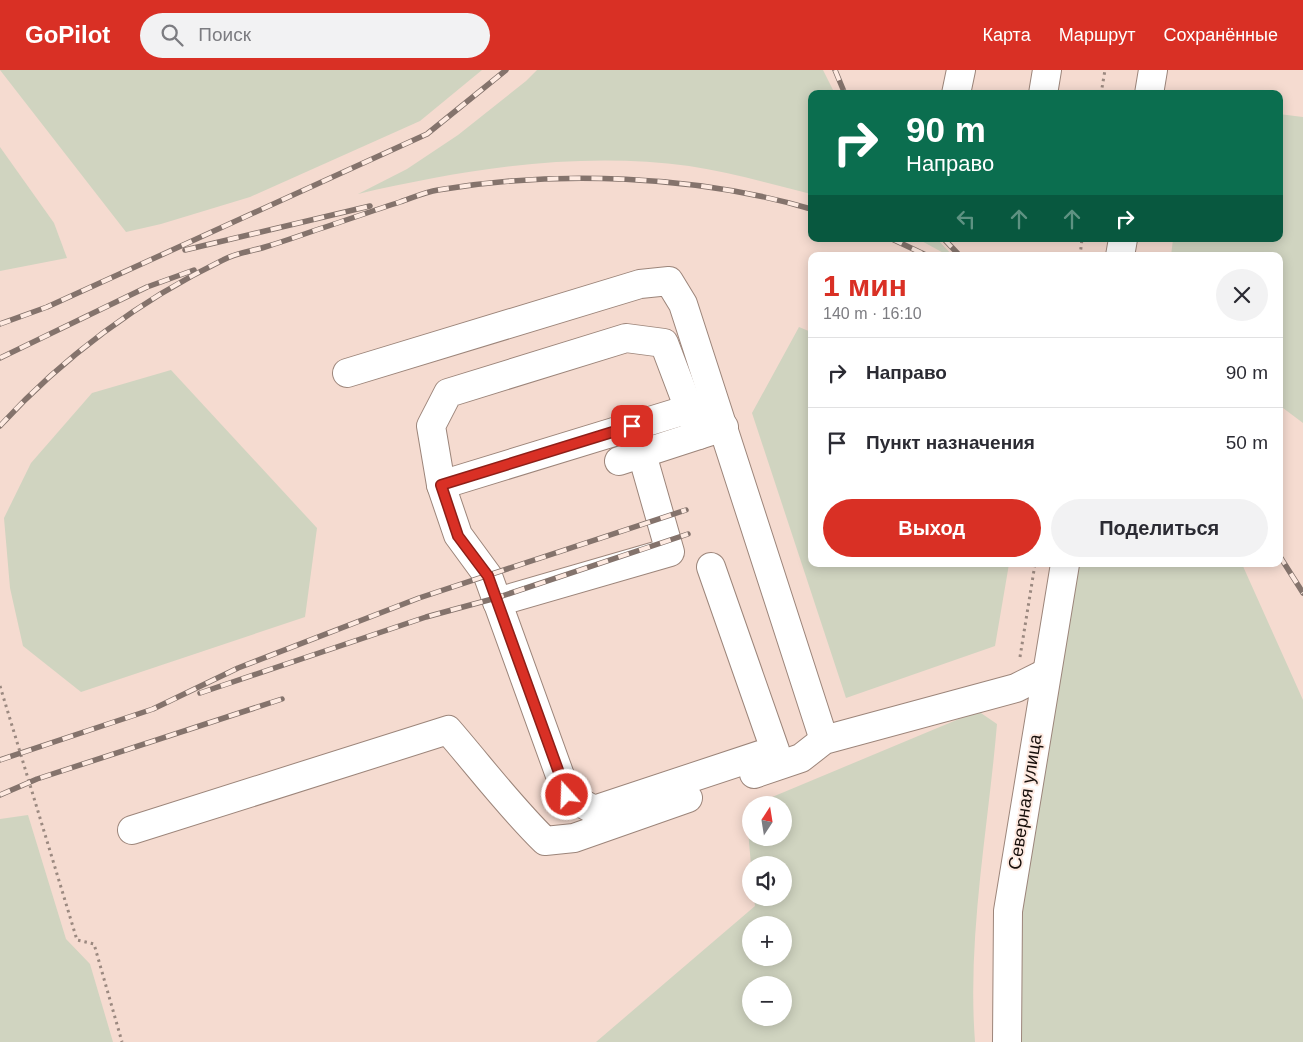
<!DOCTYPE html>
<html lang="ru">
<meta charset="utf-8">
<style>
body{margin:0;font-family:Arial,sans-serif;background:#f2f2f3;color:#2b2b33;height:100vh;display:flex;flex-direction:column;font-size:19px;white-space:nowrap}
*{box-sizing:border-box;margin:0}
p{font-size:16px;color:#7c7c81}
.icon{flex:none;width:28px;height:28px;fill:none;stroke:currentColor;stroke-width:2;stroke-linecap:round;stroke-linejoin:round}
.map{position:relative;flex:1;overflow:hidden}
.drawer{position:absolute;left:808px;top:182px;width:475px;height:315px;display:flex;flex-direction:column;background:#fff;border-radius:10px;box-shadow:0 2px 12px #0003}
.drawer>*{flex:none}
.guide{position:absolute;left:808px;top:20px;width:475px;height:152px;border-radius:10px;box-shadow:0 2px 12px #0003;background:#0b6e4f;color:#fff;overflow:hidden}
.needle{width:32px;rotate:12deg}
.controls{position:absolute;left:742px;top:726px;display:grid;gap:10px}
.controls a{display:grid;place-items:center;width:50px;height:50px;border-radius:50%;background:#fff;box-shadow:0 2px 12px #0003;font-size:25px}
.pin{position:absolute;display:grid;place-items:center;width:42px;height:42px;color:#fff;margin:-21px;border-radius:10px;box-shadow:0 2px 8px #0006}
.me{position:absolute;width:55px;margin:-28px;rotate:340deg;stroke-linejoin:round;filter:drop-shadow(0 0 4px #0008)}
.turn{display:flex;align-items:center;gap:18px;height:105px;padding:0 15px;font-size:22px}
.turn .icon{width:65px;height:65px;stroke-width:2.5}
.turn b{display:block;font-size:35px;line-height:42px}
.lanes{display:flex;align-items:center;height:48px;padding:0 15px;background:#0003;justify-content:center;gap:25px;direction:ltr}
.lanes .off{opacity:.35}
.round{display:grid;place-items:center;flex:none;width:52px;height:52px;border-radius:26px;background:#f2f2f3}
.summary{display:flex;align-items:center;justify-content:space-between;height:85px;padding:0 15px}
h1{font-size:30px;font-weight:700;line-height:38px;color:#d93025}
.button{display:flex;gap:10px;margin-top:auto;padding:10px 15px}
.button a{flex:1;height:58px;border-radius:30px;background:#d93025;color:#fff;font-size:20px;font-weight:700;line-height:58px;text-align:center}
.button a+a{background:#f2f2f3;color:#2b2b33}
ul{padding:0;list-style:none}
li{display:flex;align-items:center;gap:15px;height:70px;padding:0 15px;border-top:1px solid #e1e1e2}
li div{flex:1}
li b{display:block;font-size:19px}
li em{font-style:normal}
header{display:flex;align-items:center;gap:30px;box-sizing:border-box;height:70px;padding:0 25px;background:#d93025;color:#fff}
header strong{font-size:24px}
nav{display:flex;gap:28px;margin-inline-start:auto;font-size:18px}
.search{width:350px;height:45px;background:#f2f2f3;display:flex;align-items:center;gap:12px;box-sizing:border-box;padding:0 18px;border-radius:28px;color:#7c7c81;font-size:19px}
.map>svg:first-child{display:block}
.green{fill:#d0d4c0;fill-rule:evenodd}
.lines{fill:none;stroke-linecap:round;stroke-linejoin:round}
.minor-casing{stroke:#9c857a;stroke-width:30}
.path{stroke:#9b8980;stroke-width:3;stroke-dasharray:2.5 4;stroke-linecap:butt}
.minor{stroke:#fff;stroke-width:28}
.rail-casing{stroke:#84736c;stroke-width:5.5}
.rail{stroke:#feeae1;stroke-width:4;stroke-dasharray:11;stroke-linecap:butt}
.route-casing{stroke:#8d1f18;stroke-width:12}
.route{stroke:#d93025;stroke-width:9}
.labels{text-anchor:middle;stroke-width:4;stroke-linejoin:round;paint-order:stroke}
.street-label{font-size:18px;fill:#170f0b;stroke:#feeae1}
</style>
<header>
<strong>GoPilot</strong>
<div class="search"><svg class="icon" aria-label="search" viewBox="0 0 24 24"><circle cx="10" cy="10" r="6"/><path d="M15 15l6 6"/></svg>Поиск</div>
<nav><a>Карта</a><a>Маршрут</a><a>Сохранённые</a></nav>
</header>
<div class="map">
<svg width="1303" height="972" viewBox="0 0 1303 972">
<rect width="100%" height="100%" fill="#f5dbd0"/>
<g class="green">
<polygon points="0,0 482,0 420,51 250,127 161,154 126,162"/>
<path d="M537,0h286l12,24h-24v100c-40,-10 -81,-22 -122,-28 -112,-15 -222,3 -331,28l49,-25 51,-34 68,-54z"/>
<polygon points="1279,44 1303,47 1303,353 1279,335 1279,186 1171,186 1173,169 1279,169"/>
<polygon points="0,77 54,153 67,188 0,201"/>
<polygon points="918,169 937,169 953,186 949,186"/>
<polygon points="799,257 811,262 811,494 1009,494 995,576 846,628 752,343"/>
<polygon points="171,300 317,458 305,547 81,622 23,576 10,518 4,448 31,393 92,323"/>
<path d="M1072,494h170l61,136v342h-281c-10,-155 26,-325 50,-478z"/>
<path d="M978,641l19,13c-9,106 -30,212 -22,318h-379l159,-136 -1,-8h30v-33h-33l-5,-57 5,-2v32h33v-33h-31zM751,855h33v33h-33zM751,915h33v33h-33z"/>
<polygon points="28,745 66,869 90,894 113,972 0,972 0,749"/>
</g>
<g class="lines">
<g class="minor-casing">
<g id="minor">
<polyline points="956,24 961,0"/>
<polyline points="1043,24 1047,0"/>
<polyline points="1149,24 1153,0"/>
<polyline points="1120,186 1123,169"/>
<polyline points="347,303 640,214 669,211 683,234 824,670"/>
<polyline points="689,339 664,273 626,268 448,323 431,356 441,415 458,465 488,506 567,725 594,740 775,680 711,497"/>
<polyline points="619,391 699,365"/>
<polyline points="441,415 689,339 699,365 724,357"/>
<polyline points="497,532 670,482 642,384"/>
<polyline points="754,704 801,688 824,670 1016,618 1046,603"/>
<path d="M132,760l316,-100c32,37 63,78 97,111l29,-3 114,-40"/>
<polyline points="1007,972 1008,841 1065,494"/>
</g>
</g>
<g class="path">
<polyline points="1101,24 1105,0"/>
<polyline points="1080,186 1082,169"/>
<polyline points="1020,587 1035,494"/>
<polyline points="0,616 77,870 94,874 122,972"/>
</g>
<use href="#minor" class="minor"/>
<g class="rail-casing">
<g id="rail">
<polyline points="835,0 845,24"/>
<polyline points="892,169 928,186"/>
<polyline points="944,169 960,186"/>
<polyline points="185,180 370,136"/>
<polyline points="0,254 47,237 427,64 506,0"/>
<polyline points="0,288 147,217 194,200"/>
<path d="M0,356c62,-68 140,-126 223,-166 13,-7 29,-9 42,-13 17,-5 34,-11 51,-17 28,-9 56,-19 84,-28 12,-4 25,-10 38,-12 118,-20 258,-15 373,19"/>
<polyline points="1279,485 1303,523"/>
<polyline points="200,623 426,547 496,528 688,464"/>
<polyline points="0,690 153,639 238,598 419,528 686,440"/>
<polyline points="0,725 37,709 282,629"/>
</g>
</g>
<use href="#rail" class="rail"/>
</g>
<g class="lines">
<g class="route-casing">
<polyline id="route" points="567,725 488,506 458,466 441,415 632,356"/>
</g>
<use href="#route" class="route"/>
</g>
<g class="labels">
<g class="street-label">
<text transform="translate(1025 732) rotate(-81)" y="6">Северная улица</text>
</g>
</g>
</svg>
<div class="controls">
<a><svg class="needle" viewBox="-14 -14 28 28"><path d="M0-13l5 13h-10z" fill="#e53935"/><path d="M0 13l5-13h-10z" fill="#7c7c81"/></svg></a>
<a><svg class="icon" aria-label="sound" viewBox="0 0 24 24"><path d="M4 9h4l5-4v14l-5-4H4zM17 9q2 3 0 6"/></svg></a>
<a>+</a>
<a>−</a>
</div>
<div class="pin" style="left:632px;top:356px;background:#d93025"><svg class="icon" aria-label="arrive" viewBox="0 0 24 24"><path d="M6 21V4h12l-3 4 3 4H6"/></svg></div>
<svg class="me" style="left:567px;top:725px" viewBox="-20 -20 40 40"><circle r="17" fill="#d93025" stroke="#fff" stroke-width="3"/><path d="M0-11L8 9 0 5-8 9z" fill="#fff"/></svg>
<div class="guide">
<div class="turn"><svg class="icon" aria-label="right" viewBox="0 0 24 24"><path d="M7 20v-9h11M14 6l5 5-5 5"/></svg><div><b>90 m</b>Направо</div></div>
<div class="lanes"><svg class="icon off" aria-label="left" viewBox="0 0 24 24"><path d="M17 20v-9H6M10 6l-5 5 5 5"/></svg><svg class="icon off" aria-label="ahead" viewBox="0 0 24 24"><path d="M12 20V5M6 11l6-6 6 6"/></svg><svg class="icon off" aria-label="ahead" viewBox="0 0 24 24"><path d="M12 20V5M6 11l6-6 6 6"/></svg><svg class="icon" aria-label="right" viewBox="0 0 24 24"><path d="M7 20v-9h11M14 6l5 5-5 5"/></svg></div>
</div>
<section class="drawer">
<div class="summary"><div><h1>1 мин</h1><p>140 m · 16:10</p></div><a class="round"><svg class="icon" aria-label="close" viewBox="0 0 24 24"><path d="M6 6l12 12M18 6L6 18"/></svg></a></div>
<ul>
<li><svg class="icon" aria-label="right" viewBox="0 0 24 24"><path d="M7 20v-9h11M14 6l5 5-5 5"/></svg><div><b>Направо</b></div><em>90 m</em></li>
<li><svg class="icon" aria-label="arrive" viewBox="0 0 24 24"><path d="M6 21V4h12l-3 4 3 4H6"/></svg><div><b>Пункт назначения</b></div><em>50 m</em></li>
</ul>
<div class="button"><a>Выход</a><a>Поделиться</a></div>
</section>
</div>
